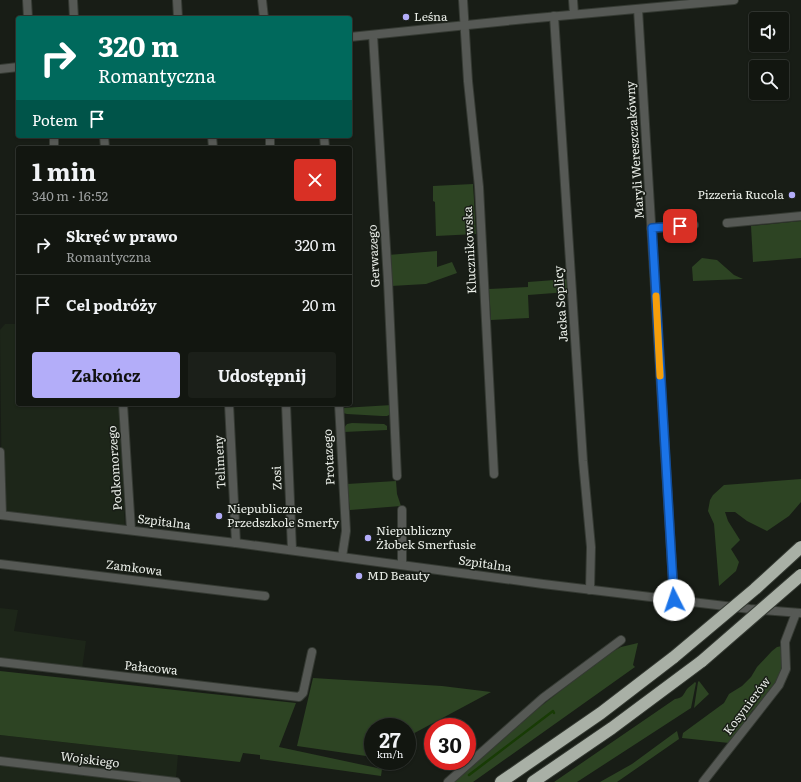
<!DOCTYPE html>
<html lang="pl">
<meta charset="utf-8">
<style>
body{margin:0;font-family:Literata,serif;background:#1b1f19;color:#f1f3f6;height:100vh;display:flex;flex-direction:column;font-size:15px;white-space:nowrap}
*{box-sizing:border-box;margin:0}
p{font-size:13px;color:#9c9f9f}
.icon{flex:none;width:22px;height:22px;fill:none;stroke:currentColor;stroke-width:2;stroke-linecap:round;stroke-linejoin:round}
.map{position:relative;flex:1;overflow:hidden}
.sheet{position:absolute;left:16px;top:146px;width:336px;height:260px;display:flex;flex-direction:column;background:#121610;border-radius:4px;box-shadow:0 1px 3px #0004,0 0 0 1px #313530}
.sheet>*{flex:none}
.top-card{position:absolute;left:16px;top:16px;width:336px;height:122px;border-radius:4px;box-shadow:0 1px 3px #0004,0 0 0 1px #313530;background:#00695c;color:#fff;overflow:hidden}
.tools{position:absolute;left:749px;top:12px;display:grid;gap:8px}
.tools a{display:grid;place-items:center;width:40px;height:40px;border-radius:4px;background:#121610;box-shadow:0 1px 3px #0004,0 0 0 1px #313530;font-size:20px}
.speed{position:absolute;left:364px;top:718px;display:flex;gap:8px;font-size:20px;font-weight:700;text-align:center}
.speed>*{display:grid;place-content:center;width:52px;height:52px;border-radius:50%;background:#121610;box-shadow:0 1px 3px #0004,0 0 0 1px #313530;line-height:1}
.speed small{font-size:10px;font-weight:400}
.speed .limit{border:6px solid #d22;background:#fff;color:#111}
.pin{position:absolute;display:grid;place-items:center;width:34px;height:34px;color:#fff;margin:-17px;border-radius:8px;box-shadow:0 2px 6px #0006}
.me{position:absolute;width:44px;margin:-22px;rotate:356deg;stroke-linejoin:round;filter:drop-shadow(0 0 3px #0008)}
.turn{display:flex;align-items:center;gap:14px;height:84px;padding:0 16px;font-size:18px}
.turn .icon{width:52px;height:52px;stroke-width:2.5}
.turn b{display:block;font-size:28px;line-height:34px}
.then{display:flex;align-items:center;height:38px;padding:0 16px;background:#0003;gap:8px;font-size:15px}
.round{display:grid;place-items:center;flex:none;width:42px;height:42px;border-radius:4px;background:#1b1f19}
.head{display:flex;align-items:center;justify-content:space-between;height:68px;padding:0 16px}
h1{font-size:24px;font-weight:700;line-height:30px}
.primary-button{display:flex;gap:8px;margin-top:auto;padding:8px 16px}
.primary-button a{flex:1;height:46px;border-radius:4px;background:#b3adf9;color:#111;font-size:16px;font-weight:700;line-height:46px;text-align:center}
.primary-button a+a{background:#1b1f19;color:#f1f3f6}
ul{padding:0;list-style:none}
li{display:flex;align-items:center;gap:12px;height:60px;padding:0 16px;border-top:1px solid #313530}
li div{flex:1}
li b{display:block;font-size:15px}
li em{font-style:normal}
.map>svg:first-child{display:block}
.built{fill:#1d2619}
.green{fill:#2d4423}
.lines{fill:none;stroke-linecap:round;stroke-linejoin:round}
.stream{stroke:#183b05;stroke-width:2.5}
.minor-casing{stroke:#353a33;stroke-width:10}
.motorway-casing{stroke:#353a33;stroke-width:14}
.minor{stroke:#565955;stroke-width:8}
.motorway{stroke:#a9b0a6;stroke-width:12}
.motorway-bridge-casing{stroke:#353a33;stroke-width:14;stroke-linecap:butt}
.motorway-bridge{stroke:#a9b0a6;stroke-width:12}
.route-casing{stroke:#114b97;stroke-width:10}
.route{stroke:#1a73e8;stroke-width:7}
.slow{stroke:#f59e0b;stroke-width:7}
.poi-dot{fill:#b3adf9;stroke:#181d16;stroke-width:1.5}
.labels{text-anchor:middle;stroke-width:3;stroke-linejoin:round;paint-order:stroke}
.poi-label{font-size:12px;fill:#e9ede7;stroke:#181d16;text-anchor:start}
.street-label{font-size:12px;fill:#e9ede7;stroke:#181d16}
</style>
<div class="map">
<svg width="801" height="782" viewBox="0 0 801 782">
<rect width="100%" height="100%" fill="#181d16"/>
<g class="built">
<polygon points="5,324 18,324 18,404 120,404 125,530 2,515 0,330"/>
<polygon points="0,608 18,610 14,631 86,641 82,669 0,658"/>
<polygon points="0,735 178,755 176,778 0,756"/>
<polygon points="0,764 104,777 149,782 0,782"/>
</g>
<g class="green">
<polygon points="473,184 476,234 436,236 435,202 433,201 433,186"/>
<polygon points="801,221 801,258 753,262 751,226"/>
<polygon points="437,251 437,267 452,262 457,273 426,284 391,286 388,255"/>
<polygon points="702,258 717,260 734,275 743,279 693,281 692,267"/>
<polygon points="568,279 568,292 528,295 529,318 491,320 489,289 528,287 528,282"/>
<polygon points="392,405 391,414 387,416 382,416 347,414 343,413 342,408"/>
<polygon points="352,423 384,424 387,426 387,430 344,432 344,428 347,424"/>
<polygon points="801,479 801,502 789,516 767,531 747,521 735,512 725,512 728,521 740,540 731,549 739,562 736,571 719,586 714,524 708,511 710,500 713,495 724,485"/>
<polygon points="396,481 397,494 401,506 350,510 347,484"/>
<polygon points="638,643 633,665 635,667 473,782 454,782 536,710 606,655 621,647"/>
<path d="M782,646l-1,27 -5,11 -18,23c-5,2 -8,5 -9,10l-20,26 -47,-5 1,-5 41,-30 5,-9 13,-8 9,-9 6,-10 15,-16 5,-4z"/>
<polygon points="0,671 296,703 279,747 382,769 381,776 260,759 260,755 243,753 240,762 0,735"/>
<polygon points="313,678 442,686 491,692 407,737 407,727 373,727 373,757 297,746"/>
<polygon points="699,681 709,694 694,708 698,682"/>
<path d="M695,682l1,1 -5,25 -114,74h-23l121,-83c8,-1 8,-4 12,-10 2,-2 6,-5 8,-7z"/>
<polygon points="677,731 679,739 617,782 600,782 632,764"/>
</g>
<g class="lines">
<polyline class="stream" points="469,775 553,711 554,713"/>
<g class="minor-casing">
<g id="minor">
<polyline points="27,0 28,18"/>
<polyline points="73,0 74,18"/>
<polyline points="177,0 178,18"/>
<polyline points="262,0 264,18"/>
<polyline points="463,0 468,81 479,187 494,474"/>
<polyline points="573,0 574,14"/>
<polyline points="638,9 674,600"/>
<polyline points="554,16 583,461 591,547 590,590"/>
<polyline points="373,35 388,281 397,476"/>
<polyline points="350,37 526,19 734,0"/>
<polyline points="0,69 18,67"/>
<polyline points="54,136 54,148"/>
<polyline points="104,136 105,148"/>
<polyline points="212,136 213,148"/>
<polyline points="270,136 270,148"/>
<polyline points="324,136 325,148"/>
<polyline points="727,223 801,216"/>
<polyline points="651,228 694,225"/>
<polyline points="123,404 131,530"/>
<polyline points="229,404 236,543"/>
<polyline points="286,404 292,550"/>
<polyline points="339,404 346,531 342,557"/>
<polyline points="0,452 2,515"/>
<polyline points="402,510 402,565"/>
<polyline points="0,515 236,543 543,584 750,609 801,613"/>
<polyline points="0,564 265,596"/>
<polyline points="0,662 299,697 303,693 312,652"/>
<polyline points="0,761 176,782"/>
<polyline points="448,782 543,698 621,640"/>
<polyline points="703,782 779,685 786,669 785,642 796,613"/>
</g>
</g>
<g class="motorway-casing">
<g id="motorway">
<polyline points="501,782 601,713 674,657"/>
<polyline points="533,782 612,728 702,661"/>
</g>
</g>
<use href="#minor" class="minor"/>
<use href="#motorway" class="motorway"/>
<g class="motorway-bridge-casing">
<g id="motorway-bridge">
<polyline points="674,657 755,589 801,547"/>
<polyline points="702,661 801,575"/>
</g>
</g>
<use href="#motorway-bridge" class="motorway-bridge"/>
</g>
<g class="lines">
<g class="route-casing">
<polyline id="route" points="674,600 652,228 680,226"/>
</g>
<use href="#route" class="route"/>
<polyline class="slow" points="656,296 660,376"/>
</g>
<g class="poi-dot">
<circle cx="406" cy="17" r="4"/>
<circle cx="792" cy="195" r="4"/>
<circle cx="219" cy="516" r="4"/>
<circle cx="368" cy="538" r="4"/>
<circle cx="359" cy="576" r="4"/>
</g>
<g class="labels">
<g class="poi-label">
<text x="414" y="21">Leśna</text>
<text x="784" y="199" text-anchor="end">Pizzeria Rucola</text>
<text x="227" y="513">Niepubliczne<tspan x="227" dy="14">Przedszkole Smerfy</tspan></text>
<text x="376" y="535">Niepubliczny<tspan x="376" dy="14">Żłobek Smerfusie</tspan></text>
<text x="367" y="580">MD Beauty</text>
</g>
<g class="street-label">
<text transform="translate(635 150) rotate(-94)" y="4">Maryli Wereszczakówny</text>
<text transform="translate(470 250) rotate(-93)" y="4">Klucznikowska</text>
<text transform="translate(374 256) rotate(-93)" y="4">Gerwazego</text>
<text transform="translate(561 304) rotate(-94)" y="4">Jacka Soplicy</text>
<text transform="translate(329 457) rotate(-93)" y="4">Protazego</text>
<text transform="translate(220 462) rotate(-93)" y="4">Telimeny</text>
<text transform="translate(115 468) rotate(-94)" y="4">Podkomorzego</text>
<text transform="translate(277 478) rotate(-92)" y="4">Zosi</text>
<text transform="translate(164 522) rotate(7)" y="4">Szpitalna</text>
<text transform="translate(485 564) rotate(8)" y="4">Szpitalna</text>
<text transform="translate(134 568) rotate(7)" y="4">Zamkowa</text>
<text transform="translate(151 668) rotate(6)" y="4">Pałacowa</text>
<text transform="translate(747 706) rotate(-53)" y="4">Kosynierów</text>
<text transform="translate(90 760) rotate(7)" y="4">Wojskiego</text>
</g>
</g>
</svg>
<div class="tools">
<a><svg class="icon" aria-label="sound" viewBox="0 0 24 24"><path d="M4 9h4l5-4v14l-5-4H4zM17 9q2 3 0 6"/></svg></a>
<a><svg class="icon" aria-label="search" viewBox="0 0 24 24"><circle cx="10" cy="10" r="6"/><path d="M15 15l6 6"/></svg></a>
</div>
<div class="speed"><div>27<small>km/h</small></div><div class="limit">30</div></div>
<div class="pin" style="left:680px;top:226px;background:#d93025"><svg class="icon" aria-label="arrive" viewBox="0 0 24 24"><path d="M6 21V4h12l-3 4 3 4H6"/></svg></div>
<svg class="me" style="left:674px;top:600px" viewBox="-20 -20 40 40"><circle r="19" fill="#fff"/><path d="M0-13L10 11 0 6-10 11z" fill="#1a73e8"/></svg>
<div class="top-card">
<div class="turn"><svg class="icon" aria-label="right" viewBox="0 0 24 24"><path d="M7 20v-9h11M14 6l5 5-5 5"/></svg><div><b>320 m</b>Romantyczna</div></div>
<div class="then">Potem<svg class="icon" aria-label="arrive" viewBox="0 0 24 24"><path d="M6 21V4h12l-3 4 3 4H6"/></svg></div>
</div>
<section class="sheet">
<div class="head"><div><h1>1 min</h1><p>340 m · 16:52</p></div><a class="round" style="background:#d93025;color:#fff"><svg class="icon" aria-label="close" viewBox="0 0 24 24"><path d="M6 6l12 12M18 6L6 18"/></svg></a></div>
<ul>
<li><svg class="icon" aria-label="right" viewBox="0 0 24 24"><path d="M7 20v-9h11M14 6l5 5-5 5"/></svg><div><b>Skręć w prawo</b><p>Romantyczna</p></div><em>320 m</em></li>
<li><svg class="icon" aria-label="arrive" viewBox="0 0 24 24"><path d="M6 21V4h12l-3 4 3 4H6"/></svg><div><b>Cel podróży</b></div><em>20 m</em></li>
</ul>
<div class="primary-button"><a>Zakończ</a><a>Udostępnij</a></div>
</section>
</div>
